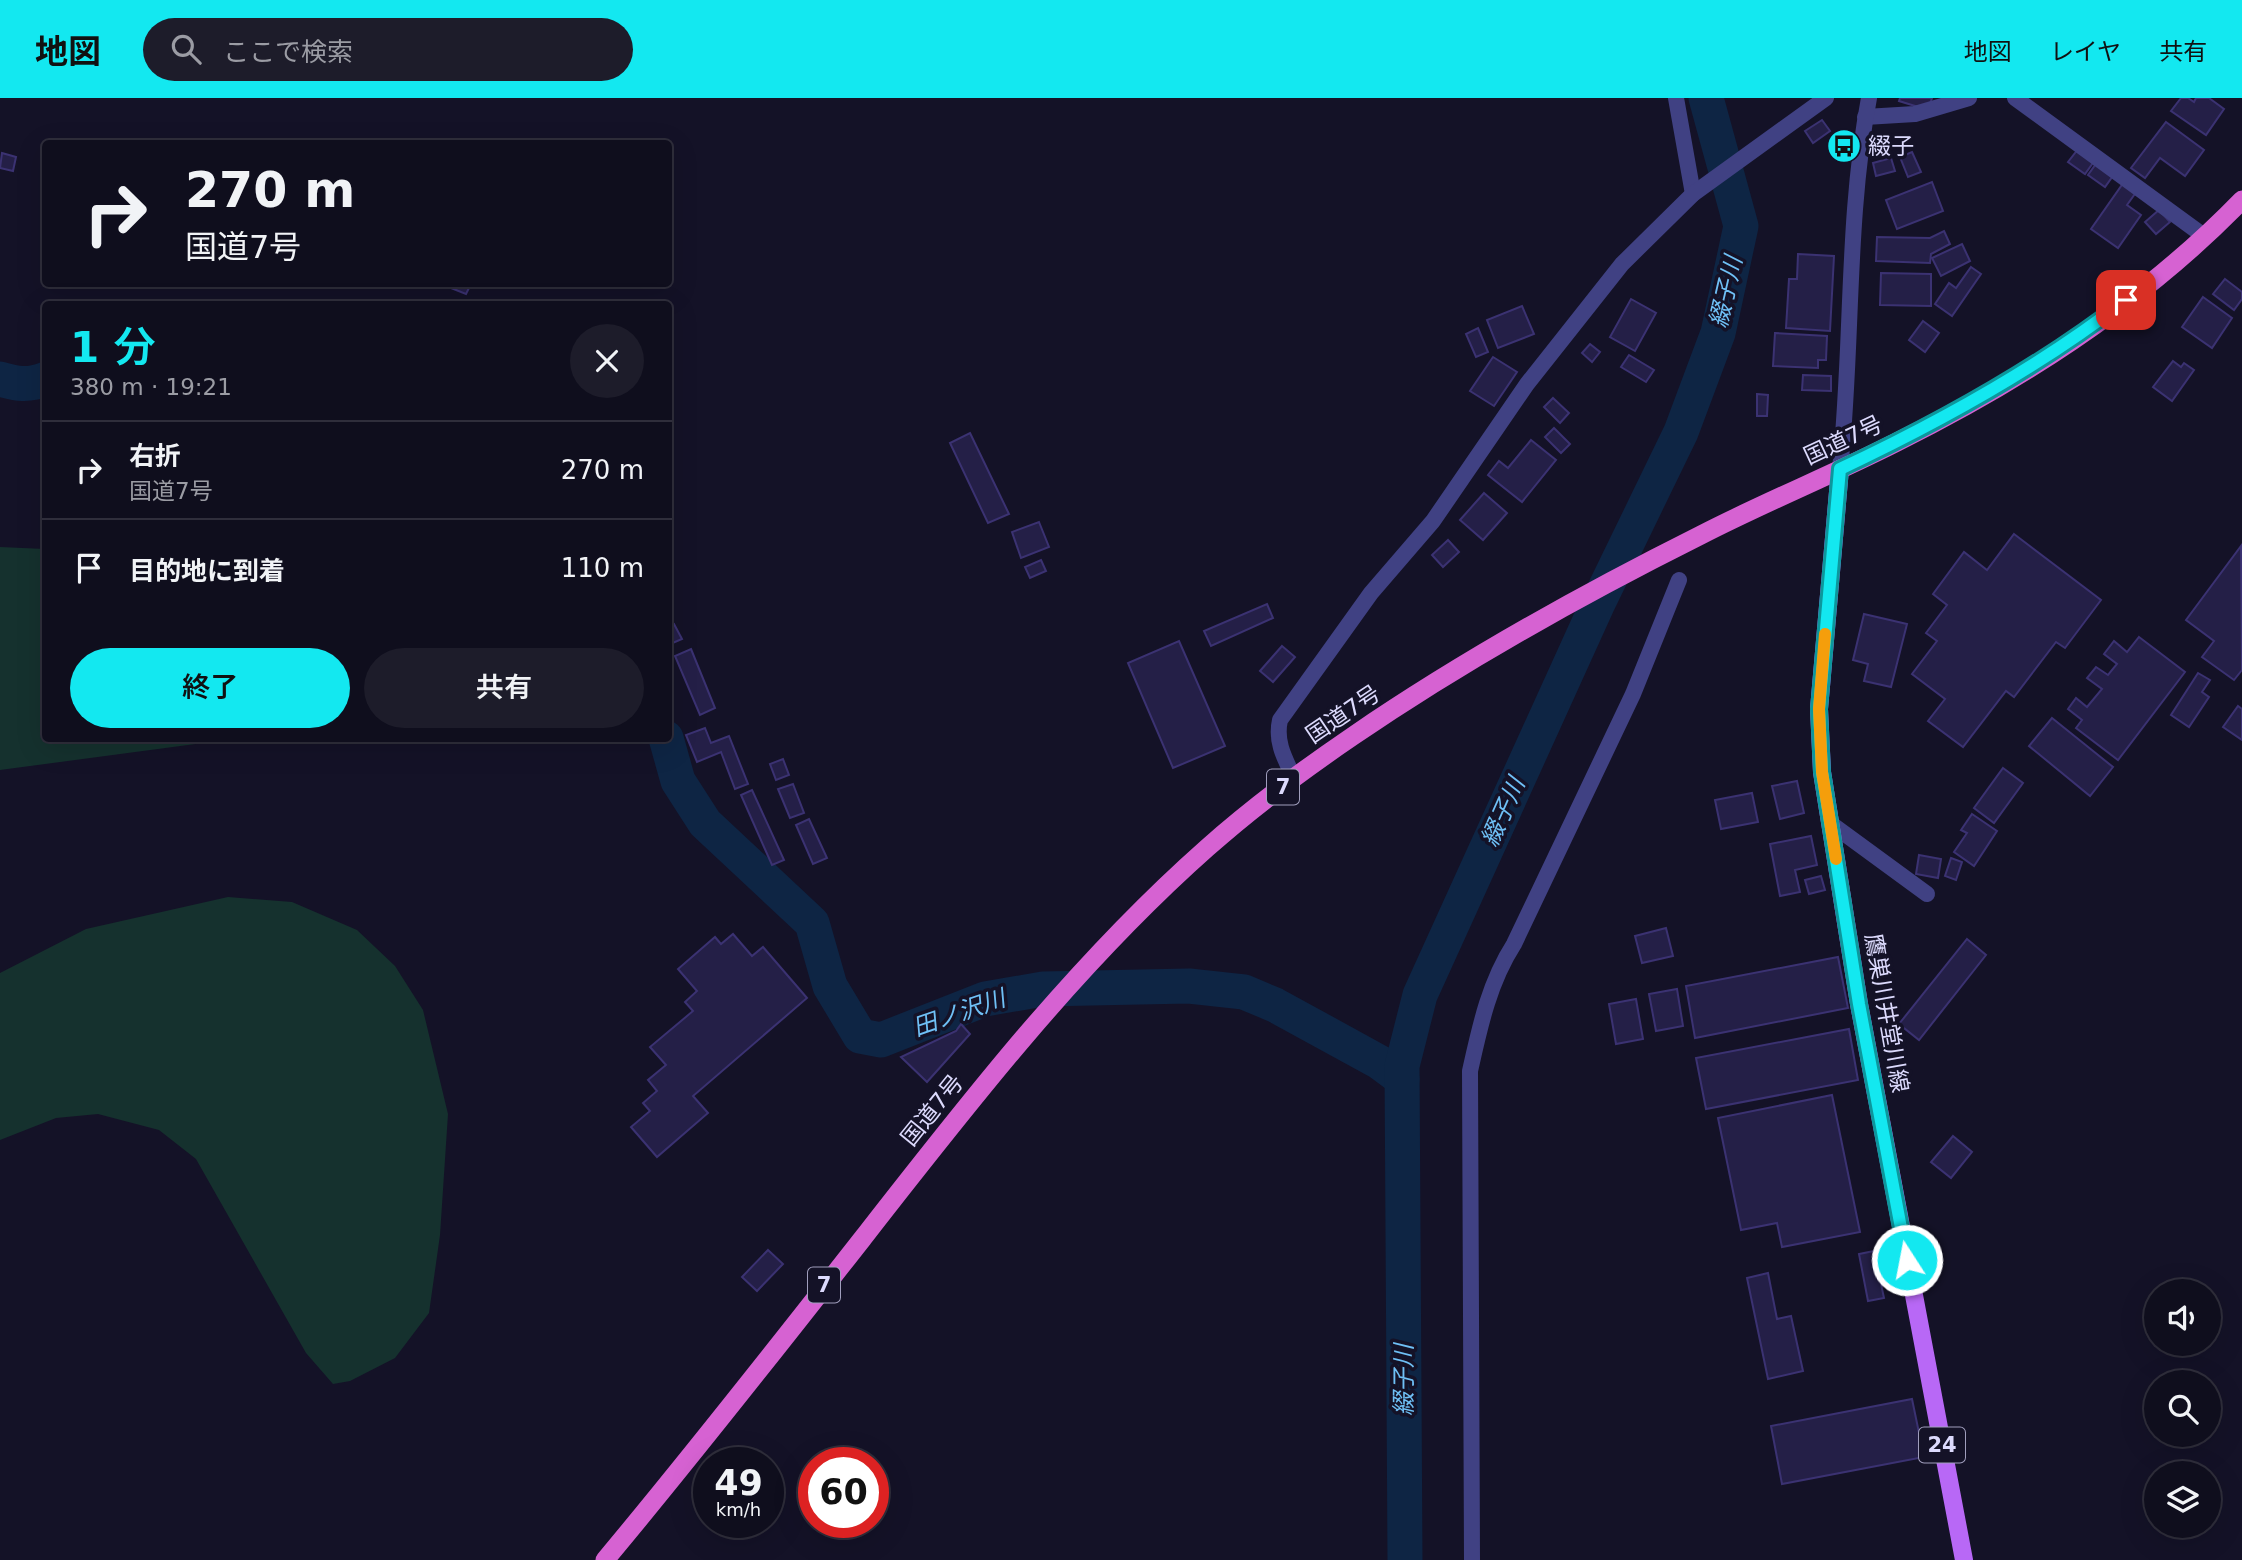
<!DOCTYPE html>
<html lang="ja">
<meta charset="utf-8">
<style>
body{margin:0;font-family:"DejaVu Sans","Noto Sans JP",sans-serif;background:#1d1c2a;color:#f1f3f6;height:100vh;display:flex;flex-direction:column;font-size:26px;white-space:nowrap}
*{box-sizing:border-box;margin:0}
p{font-size:23px;color:#9b9ca4}
.icon{flex:none;width:38px;height:38px;fill:none;stroke:currentColor;stroke-width:2;stroke-linecap:round;stroke-linejoin:round}
.map{position:relative;flex:1;overflow:hidden}
.drawer{position:absolute;left:42px;top:203px;width:630px;height:441px;display:flex;flex-direction:column;background:#0f0e1d;border-radius:7px;box-shadow:0 7px 28px #0002,0 0 0 2px #2f2e3b}
.drawer>*{flex:none}
.guide{position:absolute;left:42px;top:42px;width:630px;height:147px;border-radius:7px;box-shadow:0 7px 28px #0002,0 0 0 2px #2f2e3b;background:#0f0e1d;color:#f1f3f6;overflow:hidden}
.controls{position:absolute;left:2144px;top:1181px;display:grid;gap:14px}
.controls a{display:grid;place-items:center;width:77px;height:77px;border-radius:50%;background:#0f0e1d;box-shadow:0 7px 28px #0002,0 0 0 2px #2f2e3b;font-size:35px}
.speed{position:absolute;left:693px;top:1349px;display:flex;gap:14px;font-size:35px;font-weight:700;text-align:center}
.speed>*{display:grid;place-content:center;width:91px;height:91px;border-radius:50%;background:#0f0e1d;box-shadow:0 7px 28px #0002,0 0 0 2px #2f2e3b;line-height:1}
.speed small{font-size:18px;font-weight:400}
.speed .limit{border:10px solid #d22;background:#fff;color:#111}
.pin{position:absolute;display:grid;place-items:center;width:60px;height:60px;color:#fff;margin:-30px;border-radius:14px;box-shadow:0 4px 10px #0006}
.me{position:absolute;width:77px;margin:-38px;rotate:349deg;stroke-linejoin:round;filter:drop-shadow(0 0 5px #0008)}
.turn{display:flex;align-items:center;gap:24px;height:147px;padding:0 28px;font-size:32px}
.turn .icon{width:91px;height:91px;stroke-width:2.5}
.turn b{display:block;font-size:49px;line-height:60px}
.round{display:grid;place-items:center;flex:none;width:74px;height:74px;border-radius:37px;background:#1d1c2a}
.summary{display:flex;align-items:center;justify-content:space-between;height:119px;padding:0 28px}
h1{font-size:42px;font-weight:600;line-height:52px;color:#13e8f0}
.primary-button{display:flex;gap:14px;margin-top:auto;padding:14px 28px}
.primary-button a{flex:1;height:80px;border-radius:42px;background:#13e8f0;color:#111;font-size:28px;font-weight:600;line-height:80px;text-align:center}
.primary-button a+a{background:#1d1c2a;color:#f1f3f6}
ul{padding:0;list-style:none}
li{display:flex;align-items:center;gap:21px;height:98px;padding:0 28px;border-top:2px solid #2f2e3b}
li div{flex:1}
li b{display:block;font-size:26px}
li em{font-style:normal}
header{display:flex;align-items:center;gap:42px;box-sizing:border-box;height:98px;padding:0 35px;background:#13e8f0;color:#111}
header strong{font-size:33px}
nav{display:flex;gap:38px;margin-inline-start:auto;font-size:24px}
.search{width:490px;height:63px;background:#1d1c2a;display:flex;align-items:center;gap:18px;box-sizing:border-box;padding:0 24px;border-radius:38px;color:#9b9ca4;font-size:26px}
.map>svg:first-child{display:block}
.green{fill:#15312e}
.lines{fill:none;stroke-linecap:round;stroke-linejoin:round}
.river{stroke:#0e2544;stroke-width:35}
.building{fill:#241f47;stroke:#3b3272;stroke-width:2}
.minor{stroke:#404183;stroke-width:16}
.primary{stroke:#b868f6;stroke-width:18}
.trunk{stroke:#d662d2;stroke-width:19}
.route-casing{stroke:#0c979c;stroke-width:18}
.route{stroke:#13e8f0;stroke-width:12}
.slow{stroke:#f59e0b;stroke-width:12}
.labels{text-anchor:middle;stroke-width:7;stroke-linejoin:round;paint-order:stroke}
.shield{fill:#141227;stroke:#a09ebd;stroke-width:2}
.shield-label{font-size:21px;font-weight:bold;fill:#dcdafd}
.poi-label{font-size:23px;fill:#dcdafd;stroke:#141227;text-anchor:start}
.street-label{font-size:23px;fill:#dcdafd;stroke:#141227}
.water-label{font-size:24px;font-style:italic;fill:#6fc0f6;stroke:#141227}
</style>
<header>
<strong>地図</strong>
<div class="search"><svg class="icon" aria-label="search" viewBox="0 0 24 24"><circle cx="10" cy="10" r="6"/><path d="M15 15l6 6"/></svg>ここで検索</div>
<nav><a>地図</a><a>レイヤ</a><a>共有</a></nav>
</header>
<div class="map">
<svg width="2242" height="1462" viewBox="0 0 2242 1462">
<rect width="100%" height="100%" fill="#141227"/>
<g class="green">
<polygon points="0,449 45,451 46,640 233,641 0,672"/>
<polygon points="228,799 292,804 357,832 395,868 423,912 448,1016 440,1137 429,1215 395,1260 350,1283 333,1286 306,1255 196,1061 159,1032 98,1016 56,1020 0,1042 0,875 86,831"/>
</g>
<g class="lines">
<g class="river">
<path d="M0,281c17,5 28,7 46,0"/>
<polyline points="666,640 678,683 705,725 812,825 830,888 860,938 881,942 985,901 1043,891 1189,888 1244,894 1275,907 1379,964 1402,981"/>
<polyline points="1405,1462 1402,968 1420,897 1598,505 1681,334 1718,235 1741,128 1706,0"/>
</g>
</g>
<g class="building">
<polygon points="1900,0 1932,0 1928,12 1899,3"/>
<polygon points="2181,0 2188,0 2194,4 2196,0 2209,0 2224,11 2206,37 2171,13"/>
<polygon points="1822,22 1830,33 1813,45 1805,33"/>
<polygon points="2166,24 2204,52 2185,78 2160,60 2145,80 2131,70"/>
<polygon points="2079,50 2095,62 2085,76 2068,64"/>
<polygon points="1912,54 1921,74 1908,79 1900,59"/>
<polygon points="2,55 16,59 13,73 0,70"/>
<polygon points="1891,60 1895,73 1876,78 1873,65"/>
<polygon points="2098,63 2115,75 2105,89 2088,77"/>
<polygon points="1932,84 1943,113 1897,131 1886,102"/>
<polygon points="2124,84 2137,93 2127,107 2141,117 2118,150 2091,131"/>
<polygon points="2159,112 2170,124 2156,136 2145,124"/>
<polygon points="1944,133 1950,146 1931,156 1930,165 1876,163 1877,139 1930,140"/>
<polygon points="1962,146 1970,163 1941,178 1932,160"/>
<polygon points="1798,156 1834,158 1830,233 1786,230 1789,181 1797,181"/>
<polygon points="1971,169 1981,176 1952,218 1935,206 1949,185 1956,190"/>
<polygon points="1881,175 1931,176 1931,208 1880,207"/>
<polygon points="2225,181 2242,194 2242,201 2234,212 2213,196"/>
<polygon points="441,186 471,186 466,196"/>
<polygon points="2203,199 2232,220 2212,250 2182,229"/>
<polygon points="1631,201 1656,215 1635,253 1610,239"/>
<polygon points="1522,208 1534,236 1498,250 1487,222"/>
<polygon points="1923,223 1939,235 1925,254 1909,242"/>
<polygon points="1478,230 1488,254 1476,259 1466,236"/>
<polygon points="1775,235 1827,238 1826,262 1818,262 1818,270 1773,268"/>
<polygon points="1590,246 1600,254 1592,264 1582,255"/>
<polygon points="1629,257 1654,272 1646,284 1621,269"/>
<polygon points="1493,259 1517,274 1494,308 1470,293"/>
<polygon points="2173,263 2181,269 2184,265 2194,272 2172,303 2153,289"/>
<polygon points="1803,277 1831,278 1831,293 1802,292"/>
<polygon points="1757,296 1768,297 1767,318 1757,318"/>
<polygon points="1553,300 1569,315 1560,325 1544,309"/>
<polygon points="1554,330 1570,346 1561,355 1545,339"/>
<polygon points="970,335 1009,416 988,425 950,345"/>
<polygon points="1531,342 1556,362 1522,404 1488,377 1499,363 1508,370"/>
<polygon points="1484,395 1507,415 1483,442 1460,422"/>
<polygon points="1039,424 1049,449 1021,460 1012,434"/>
<polygon points="2014,436 2101,502 2065,550 2056,544 2014,599 2006,593 1963,649 1928,623 1945,601 1912,576 1937,543 1926,535 1947,507 1933,496 1964,454 1987,472"/>
<polygon points="1448,442 1459,454 1443,469 1432,457"/>
<polygon points="2241,448 2242,572 2234,582 2202,559 2214,543 2186,522"/>
<polygon points="1041,462 1046,473 1030,480 1025,469"/>
<polygon points="1267,506 1273,520 1211,548 1204,533"/>
<polygon points="1864,516 1907,526 1891,589 1864,583 1868,566 1853,562"/>
<polygon points="674,526 682,541 668,547 668,528"/>
<polygon points="2139,539 2185,574 2118,662 2076,630 2082,622 2068,611 2076,600 2087,609 2102,591 2087,580 2096,569 2108,577 2117,566 2104,556 2114,543 2127,554"/>
<polygon points="1179,543 1225,648 1173,670 1128,565"/>
<polygon points="1282,548 1295,559 1273,584 1260,573"/>
<polygon points="691,551 715,610 700,617 675,558"/>
<polygon points="2198,575 2210,582 2202,594 2209,599 2189,629 2171,617"/>
<polygon points="2238,608 2242,611 2242,642 2223,629"/>
<polygon points="2052,620 2113,669 2090,698 2029,648"/>
<polygon points="705,630 711,645 729,638 748,686 735,691 721,654 697,664 686,637"/>
<polygon points="783,661 789,677 776,682 770,666"/>
<polygon points="2003,670 2023,685 1994,725 1974,710"/>
<polygon points="1797,683 1804,715 1780,721 1772,688"/>
<polygon points="793,686 804,715 790,720 778,691"/>
<polygon points="752,692 784,762 772,767 741,697"/>
<polygon points="1752,695 1758,724 1721,731 1715,702"/>
<polygon points="1972,716 1997,733 1974,768 1954,754 1967,735 1961,732"/>
<polygon points="809,721 827,760 813,766 796,727"/>
<polygon points="1811,738 1817,767 1795,772 1800,794 1780,798 1770,746"/>
<polygon points="1919,757 1941,761 1938,780 1916,776"/>
<polygon points="1951,760 1962,764 1956,782 1945,778"/>
<polygon points="1821,778 1825,792 1809,796 1805,782"/>
<polygon points="1666,830 1673,858 1642,865 1635,838"/>
<polygon points="733,836 752,858 763,849 807,900 693,998 708,1015 657,1059 631,1029 650,1013 643,1005 657,993 648,982 666,967 650,949 693,913 685,904 697,893 678,871 715,839 721,846"/>
<polygon points="1967,841 1986,857 1919,942 1899,926"/>
<polygon points="1838,859 1848,910 1695,940 1686,888"/>
<polygon points="1677,891 1683,928 1656,933 1649,896"/>
<polygon points="1636,901 1643,941 1616,946 1609,906"/>
<polygon points="961,926 970,936 927,984 901,959 956,933"/>
<polygon points="1849,931 1858,982 1706,1011 1696,960"/>
<polygon points="1832,997 1860,1134 1782,1149 1777,1125 1741,1132 1718,1020"/>
<polygon points="1953,1038 1972,1054 1951,1080 1931,1064"/>
<polygon points="768,1152 783,1166 757,1193 742,1179"/>
<polygon points="1874,1153 1884,1200 1868,1203 1859,1156"/>
<polygon points="1768,1175 1777,1221 1791,1218 1803,1273 1768,1281 1747,1180"/>
<polygon points="1912,1301 1924,1359 1782,1386 1771,1328"/>
</g>
<g class="lines">
<g class="minor">
<polyline points="1676,0 1693,96"/>
<polyline points="2015,0 2204,138"/>
<polyline points="1865,19 1915,16 1969,0"/>
<path d="M1840,371c13,-123 6,-249 29,-371"/>
<path d="M1294,680c-9,-19 -19,-36 -14,-58l91,-127 62,-72 94,-137 95,-120 71,-70 133,-96"/>
<polyline points="1830,725 1927,796"/>
<path d="M1472,1462l-2,-489c10,-45 19,-88 44,-127l119,-250 46,-114"/>
</g>
<polyline class="primary" points="1840,371 1819,611 1822,674 1859,906 1964,1462"/>
<path class="trunk" d="M605,1462c88,-105 173,-214 258,-322 106,-136 214,-275 344,-390 46,-41 96,-78 146,-112 111,-76 228,-141 348,-201 64,-33 131,-60 196,-93 125,-62 248,-142 345,-242"/>
</g>
<g class="lines">
<g class="route-casing">
<path id="route" d="M1907,1162l-48,-256 -37,-232 -3,-63 21,-240c100,-47 198,-101 286,-169"/>
</g>
<use href="#route" class="route"/>
<polyline class="slow" points="1825,536 1819,611 1822,674 1836,761"/>
</g>
<defs>
<g id="bus-disc" transform="scale(1.75)"><circle r="9.5" fill="#13e8f0" stroke="#141227"/><path d="M-5-6H5V4H4V6H2V4H-2V6H-4V4H-5ZM-3.5-4V0h7V-4ZM-3.5 1.2v1.5H-2V1.2ZM2 1.2v1.5H3.5V1.2Z" fill="#111"/></g>
</defs>
<g fill-rule="evenodd">
<use href="#bus-disc" x="1844" y="48"/>
</g>
<g class="labels">
<g class="shield">
<rect x="1267" y="671.5" width="32" height="35" rx="5"/>
<rect x="808" y="1169.5" width="32" height="35" rx="5"/>
<rect x="1919" y="1329.5" width="46" height="35" rx="5"/>
</g>
<g class="shield-label">
<text x="1283" y="696">7</text>
<text x="824" y="1194">7</text>
<text x="1942" y="1354">24</text>
</g>
<g class="poi-label">
<text x="1868" y="56">綴子</text>
</g>
<g class="street-label">
<text transform="translate(1843 342) rotate(-25)" y="8">国道7号</text>
<text transform="translate(1343 616) rotate(-34)" y="8">国道7号</text>
<text transform="translate(1887 915) rotate(80)" y="8">鷹巣川井堂川線</text>
<text transform="translate(932 1012) rotate(-51)" y="8">国道7号</text>
</g>
<g class="water-label">
<text transform="translate(1726 194) rotate(-77)" y="8">綴子川</text>
<text transform="translate(1503 714) rotate(-66)" y="8">綴子川</text>
<text transform="translate(959 915) rotate(-19)" y="8">田ノ沢川</text>
<text transform="translate(1404 1282) rotate(-90)" y="8">綴子川</text>
</g>
</g>
</svg>
<div class="controls">
<a><svg class="icon" aria-label="sound" viewBox="0 0 24 24"><path d="M4 9h4l5-4v14l-5-4H4zM17 9q2 3 0 6"/></svg></a>
<a><svg class="icon" aria-label="search" viewBox="0 0 24 24"><circle cx="10" cy="10" r="6"/><path d="M15 15l6 6"/></svg></a>
<a><svg class="icon" aria-label="layers" viewBox="0 0 24 24"><path d="M12 4l9 5-9 5-9-5zM3 14l9 5 9-5"/></svg></a>
</div>
<div class="speed"><div>49<small>km/h</small></div><div class="limit">60</div></div>
<div class="pin" style="left:2126px;top:202px;background:#d93025"><svg class="icon" aria-label="arrive" viewBox="0 0 24 24"><path d="M6 21V4h12l-3 4 3 4H6"/></svg></div>
<svg class="me" style="left:1907px;top:1162px" viewBox="-20 -20 40 40"><circle r="17" fill="#13e8f0" stroke="#fff" stroke-width="3"/><path d="M0-11L8 9 0 5-8 9z" fill="#fff"/></svg>
<div class="guide">
<div class="turn"><svg class="icon" aria-label="right" viewBox="0 0 24 24"><path d="M7 20v-9h11M14 6l5 5-5 5"/></svg><div><b>270 m</b>国道7号</div></div>
</div>
<section class="drawer">
<div class="summary"><div><h1>1 分</h1><p>380 m · 19:21</p></div><a class="round"><svg class="icon" aria-label="close" viewBox="0 0 24 24"><path d="M6 6l12 12M18 6L6 18"/></svg></a></div>
<ul>
<li><svg class="icon" aria-label="right" viewBox="0 0 24 24"><path d="M7 20v-9h11M14 6l5 5-5 5"/></svg><div><b>右折</b><p>国道7号</p></div><em>270 m</em></li>
<li><svg class="icon" aria-label="arrive" viewBox="0 0 24 24"><path d="M6 21V4h12l-3 4 3 4H6"/></svg><div><b>目的地に到着</b></div><em>110 m</em></li>
</ul>
<div class="primary-button"><a>終了</a><a>共有</a></div>
</section>
</div>
